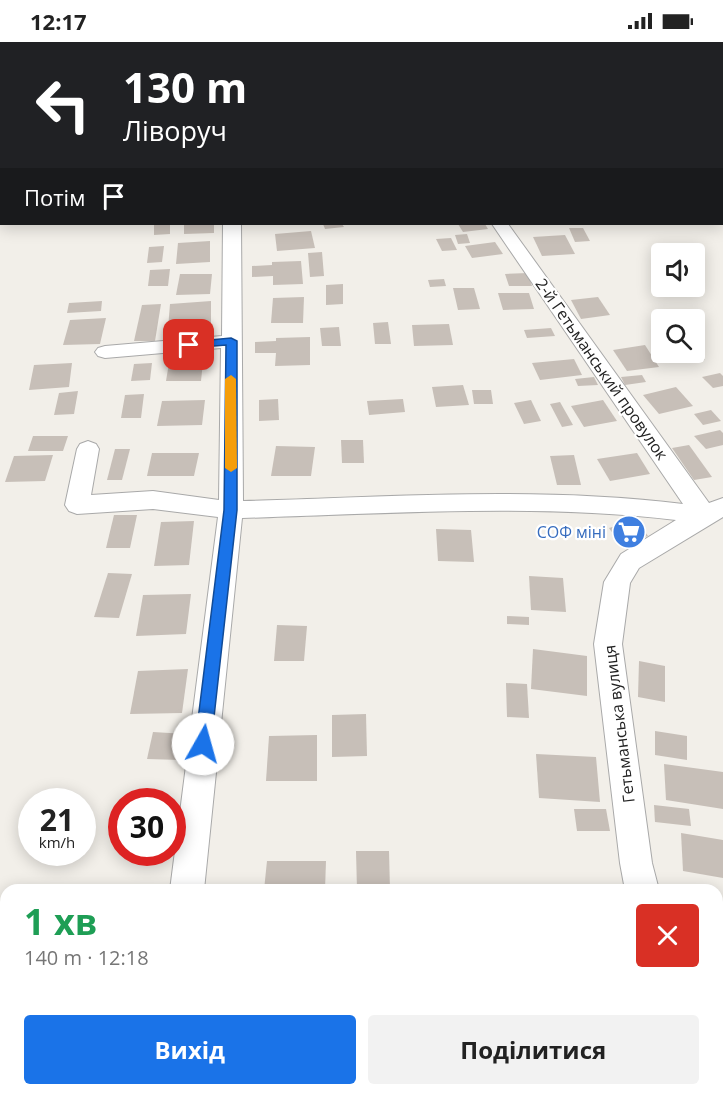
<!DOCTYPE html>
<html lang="uk">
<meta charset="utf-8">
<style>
body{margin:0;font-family:"Open Sans",sans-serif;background:#f2f2f2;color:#222;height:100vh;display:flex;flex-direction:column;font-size:22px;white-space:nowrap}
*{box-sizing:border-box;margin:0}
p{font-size:20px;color:#767676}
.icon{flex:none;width:33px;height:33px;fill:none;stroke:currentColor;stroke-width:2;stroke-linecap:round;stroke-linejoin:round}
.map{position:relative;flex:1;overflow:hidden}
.sheet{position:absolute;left:0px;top:842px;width:723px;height:212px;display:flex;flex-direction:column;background:#fff;border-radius:18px 18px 0 0;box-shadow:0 3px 15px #0003}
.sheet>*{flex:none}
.hud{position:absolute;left:0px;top:0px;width:723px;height:183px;box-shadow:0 3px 15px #0003;background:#202124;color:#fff;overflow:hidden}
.controls{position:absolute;left:651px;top:201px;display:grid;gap:12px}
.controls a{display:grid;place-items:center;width:54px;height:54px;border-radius:6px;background:#fff;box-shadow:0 3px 15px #0003;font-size:30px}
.speed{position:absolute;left:18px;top:746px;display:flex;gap:12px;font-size:30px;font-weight:700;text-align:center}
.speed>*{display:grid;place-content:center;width:78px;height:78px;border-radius:50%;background:#fff;box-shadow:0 3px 15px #0003;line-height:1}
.speed small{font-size:15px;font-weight:400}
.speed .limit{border:9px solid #d22;background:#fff;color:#111}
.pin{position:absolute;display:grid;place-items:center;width:51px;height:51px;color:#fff;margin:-26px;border-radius:12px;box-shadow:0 3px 9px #0006}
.me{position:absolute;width:66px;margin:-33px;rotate:7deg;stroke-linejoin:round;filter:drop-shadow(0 0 4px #0008)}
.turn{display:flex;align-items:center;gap:21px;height:126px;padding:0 24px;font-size:27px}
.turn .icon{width:78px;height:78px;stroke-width:2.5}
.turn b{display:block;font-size:42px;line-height:51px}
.then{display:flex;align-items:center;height:57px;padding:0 24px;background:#0003;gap:12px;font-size:22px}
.round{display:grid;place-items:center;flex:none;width:63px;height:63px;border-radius:6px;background:#f2f2f2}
.headline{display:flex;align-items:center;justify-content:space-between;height:102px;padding:0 24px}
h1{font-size:36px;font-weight:700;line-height:45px;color:#1e9e55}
.button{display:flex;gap:12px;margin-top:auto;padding:12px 24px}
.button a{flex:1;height:69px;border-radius:6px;background:#1a73e8;color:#fff;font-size:24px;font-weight:700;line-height:69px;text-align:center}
.button a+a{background:#f2f2f2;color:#222}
.status{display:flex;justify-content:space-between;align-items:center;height:42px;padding:0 30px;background:#fff;direction:ltr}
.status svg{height:16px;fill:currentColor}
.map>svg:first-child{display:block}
.building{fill:#c7bfb8}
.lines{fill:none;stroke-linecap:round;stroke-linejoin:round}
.street-casing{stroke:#a9a9a9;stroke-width:2}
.street{fill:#fff;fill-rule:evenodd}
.route{fill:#1a73e8;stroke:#114b97;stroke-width:1.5}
.slow{fill:#f59e0b}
.labels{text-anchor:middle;stroke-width:4.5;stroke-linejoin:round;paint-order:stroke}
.street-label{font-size:16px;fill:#222;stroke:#fff}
.shop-label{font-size:16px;fill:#366cbe;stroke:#fff;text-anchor:end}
</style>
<div class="status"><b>12:17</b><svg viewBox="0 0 49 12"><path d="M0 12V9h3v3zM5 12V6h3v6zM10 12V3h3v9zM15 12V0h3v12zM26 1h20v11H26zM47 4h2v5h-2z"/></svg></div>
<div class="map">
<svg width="723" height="1052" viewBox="0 0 723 1052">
<rect width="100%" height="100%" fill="#f2efe9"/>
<g class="building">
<polygon points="154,182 170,182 170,192 154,193"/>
<polygon points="184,182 214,182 214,191 184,192"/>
<polygon points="323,182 342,182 344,185 325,187"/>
<polygon points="458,182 485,182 488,187 463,190"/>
<polygon points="569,186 583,186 590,199 575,200"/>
<polygon points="311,189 315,206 277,209 275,192"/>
<polygon points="467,192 470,201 458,202 455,193"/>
<polygon points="565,193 575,212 542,214 533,195"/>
<polygon points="451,196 457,208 442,209 436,197"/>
<polygon points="210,199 210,220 176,222 178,201"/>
<polygon points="495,200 503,212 472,216 465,204"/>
<polygon points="164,204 162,220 147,221 149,205"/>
<polygon points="322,210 324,234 310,235 308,211"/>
<polygon points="301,219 303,242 273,243 273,234 252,235 252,224 272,223 272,220"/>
<polygon points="170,227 168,244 148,244 150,228"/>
<polygon points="528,231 532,244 509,244 505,232"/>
<polygon points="180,232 212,232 210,252 176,253"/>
<polygon points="444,237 446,244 430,245 428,238"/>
<polygon points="343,242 343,262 326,263 326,243"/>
<polygon points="453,246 474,246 480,267 458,268"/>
<polygon points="498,251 529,251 534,267 503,268"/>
<polygon points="304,255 303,281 271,281 273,256"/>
<polygon points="598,255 610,273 581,277 571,258"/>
<polygon points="102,259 101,269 67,271 69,261"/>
<polygon points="211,259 211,285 168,287 170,262"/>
<polygon points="161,262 155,299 134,299 142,263"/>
<polygon points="106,276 100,302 63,303 70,278"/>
<polygon points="388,280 391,302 375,302 373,281"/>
<polygon points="449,282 453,303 414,304 412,283"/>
<polygon points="339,285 341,304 322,304 320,286"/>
<polygon points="551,286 555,294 527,296 524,288"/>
<polygon points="310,295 310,323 275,324 276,311 255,311 255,300 276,299 276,296"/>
<polygon points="645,303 659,325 627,329 613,308"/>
<polygon points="694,303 705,318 684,320 677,310 694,310"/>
<polygon points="180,309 209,309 207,318 178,319"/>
<polygon points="574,317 582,333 540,338 532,321"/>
<polygon points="203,320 201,339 166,339 169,321"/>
<polygon points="72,321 69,345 29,348 34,323"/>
<polygon points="152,321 150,338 131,339 134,322"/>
<polygon points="720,331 723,334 723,344 713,346 702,335"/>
<polygon points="642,333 646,340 625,343 621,335"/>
<polygon points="594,335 598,343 578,344 575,337"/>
<polygon points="463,343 469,363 436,365 432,345"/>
<polygon points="676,345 693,364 659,372 643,353"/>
<polygon points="472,348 491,348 493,362 474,362"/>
<polygon points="78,349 74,372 54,373 59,351"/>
<polygon points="144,352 141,376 121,376 125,353"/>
<polygon points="278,357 279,378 259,379 259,358"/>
<polygon points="403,357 405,370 369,373 367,359"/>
<polygon points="205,358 202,383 157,384 162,359"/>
<polygon points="531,358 541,379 524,382 514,361"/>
<polygon points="603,358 617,379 584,385 571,364"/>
<polygon points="560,360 573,383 562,385 550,362"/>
<polygon points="711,368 721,379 703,383 694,372"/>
<polygon points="720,388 723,391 723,403 706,407 694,394"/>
<polygon points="33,394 68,394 63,409 28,409"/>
<polygon points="341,398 363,398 364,421 342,421"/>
<polygon points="689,403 712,435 694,438 672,406"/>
<polygon points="276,404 315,405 311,434 271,434"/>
<polygon points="115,407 130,407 122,438 107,438"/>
<polygon points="152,411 199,411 194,434 147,434"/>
<polygon points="637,411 650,432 610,439 597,417"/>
<polygon points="53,413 45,439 5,440 14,414"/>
<polygon points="574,413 581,443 557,443 550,414"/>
<polygon points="114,473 137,473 130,506 106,506"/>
<polygon points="636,478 648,494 620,502 609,486"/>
<polygon points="194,479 189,523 154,524 161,480"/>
<polygon points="436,487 471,488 474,520 438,519"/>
<polygon points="108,531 132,532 119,576 94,575"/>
<polygon points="529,534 563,536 566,570 531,568"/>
<polygon points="191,552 186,592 136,594 143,553"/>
<polygon points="507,574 529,575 529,583 507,582"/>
<polygon points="277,583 307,584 304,619 274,619"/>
<polygon points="533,607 587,614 587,654 531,647"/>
<polygon points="639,619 665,624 665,660 638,655"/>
<polygon points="188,627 182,671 130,672 138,629"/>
<polygon points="506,641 527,642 529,676 507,675"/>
<polygon points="366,672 367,714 332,715 332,673"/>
<polygon points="655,689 687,694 687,718 655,713"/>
<polygon points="153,690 186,692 181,718 147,717"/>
<polygon points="317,693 317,739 266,739 269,694"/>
<polygon points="536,712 596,715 600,760 539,756"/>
<polygon points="664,722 723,730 723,767 666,758"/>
<polygon points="654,763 689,767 691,784 655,780"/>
<polygon points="574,767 606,767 610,789 577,789"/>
<polygon points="681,791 723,798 723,836 683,829"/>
<polygon points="356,809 389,809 390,848 357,848"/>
<polygon points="267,819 326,819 325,848 264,848"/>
<polygon points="250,1047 313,1047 314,1052 251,1052"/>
</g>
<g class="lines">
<g class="street-casing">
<g id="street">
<polygon points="145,0 165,0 166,2 146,2"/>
<polygon points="228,0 651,0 652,2 227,2"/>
<polygon points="706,0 719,0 720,2 707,2"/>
<rect x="722" y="71" width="1" height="8"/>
<path d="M223,182h18l2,277c147,-4 294,-15 440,3l-191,-280h16l201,279 14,-5v19l-84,51 -9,15 -8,61 30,219 7,27h-34l-5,-27 -26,-219 10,-62 17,-28 55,-34c-143,-17 -289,-6 -434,-2l-38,372h-34l48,-373 -65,-8 -76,5 -8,-3 -4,-6 12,-56 3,-5 8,-3 8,3 3,5 -8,46 62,-4 66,9 2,-152 -116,10 -7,-2 -3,-4 3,-4 7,-2 117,-10z"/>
<polygon points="717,1038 723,1052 684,1052 682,1047 717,1047"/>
<polygon points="194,1047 232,1047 233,1052 195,1052"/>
</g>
</g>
<use href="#street" class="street"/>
</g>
<polygon class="route" points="231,296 237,299 237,468 211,702 209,707 203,709 197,707 195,702 224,468 226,303 189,306 184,303 189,300"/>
<polygon class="slow" points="231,333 236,337 237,426 231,430 225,426 225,337"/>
<defs>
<g id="supermarket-disc" transform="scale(1.725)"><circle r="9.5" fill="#3f7fe0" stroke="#fff"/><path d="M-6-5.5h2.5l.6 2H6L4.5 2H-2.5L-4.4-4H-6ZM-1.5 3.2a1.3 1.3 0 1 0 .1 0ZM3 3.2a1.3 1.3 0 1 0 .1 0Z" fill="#fff"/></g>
</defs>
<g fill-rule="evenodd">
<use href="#supermarket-disc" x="629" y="490"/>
</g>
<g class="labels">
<g class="street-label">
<text transform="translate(602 327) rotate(55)" y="6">2-й Гетьманський провулок</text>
<text transform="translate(619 682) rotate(-97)" y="6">Гетьманська вулиця</text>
</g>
<g class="shop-label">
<text x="606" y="496">СОФ міні</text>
</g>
</g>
</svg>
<div class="controls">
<a><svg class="icon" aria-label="sound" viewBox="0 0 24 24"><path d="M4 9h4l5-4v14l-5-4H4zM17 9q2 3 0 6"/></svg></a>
<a><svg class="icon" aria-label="search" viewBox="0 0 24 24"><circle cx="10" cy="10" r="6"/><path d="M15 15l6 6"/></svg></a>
</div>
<div class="speed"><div>21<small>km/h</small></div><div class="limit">30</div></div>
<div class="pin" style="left:189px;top:303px;background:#d93025"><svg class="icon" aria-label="arrive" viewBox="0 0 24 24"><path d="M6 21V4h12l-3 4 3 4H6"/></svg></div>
<svg class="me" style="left:203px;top:702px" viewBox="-20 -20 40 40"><circle r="19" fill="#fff"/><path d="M0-13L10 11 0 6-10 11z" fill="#1a73e8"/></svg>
<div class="hud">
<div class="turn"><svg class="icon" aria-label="left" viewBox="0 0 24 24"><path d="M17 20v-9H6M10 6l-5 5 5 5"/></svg><div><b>130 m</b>Ліворуч</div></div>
<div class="then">Потім<svg class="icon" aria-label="arrive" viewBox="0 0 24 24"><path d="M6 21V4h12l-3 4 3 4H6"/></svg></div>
</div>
<section class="sheet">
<div class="headline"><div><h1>1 хв</h1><p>140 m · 12:18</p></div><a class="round" style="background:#d93025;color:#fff"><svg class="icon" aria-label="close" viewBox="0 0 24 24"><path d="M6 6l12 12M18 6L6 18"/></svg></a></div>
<div class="button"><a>Вихід</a><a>Поділитися</a></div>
</section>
</div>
